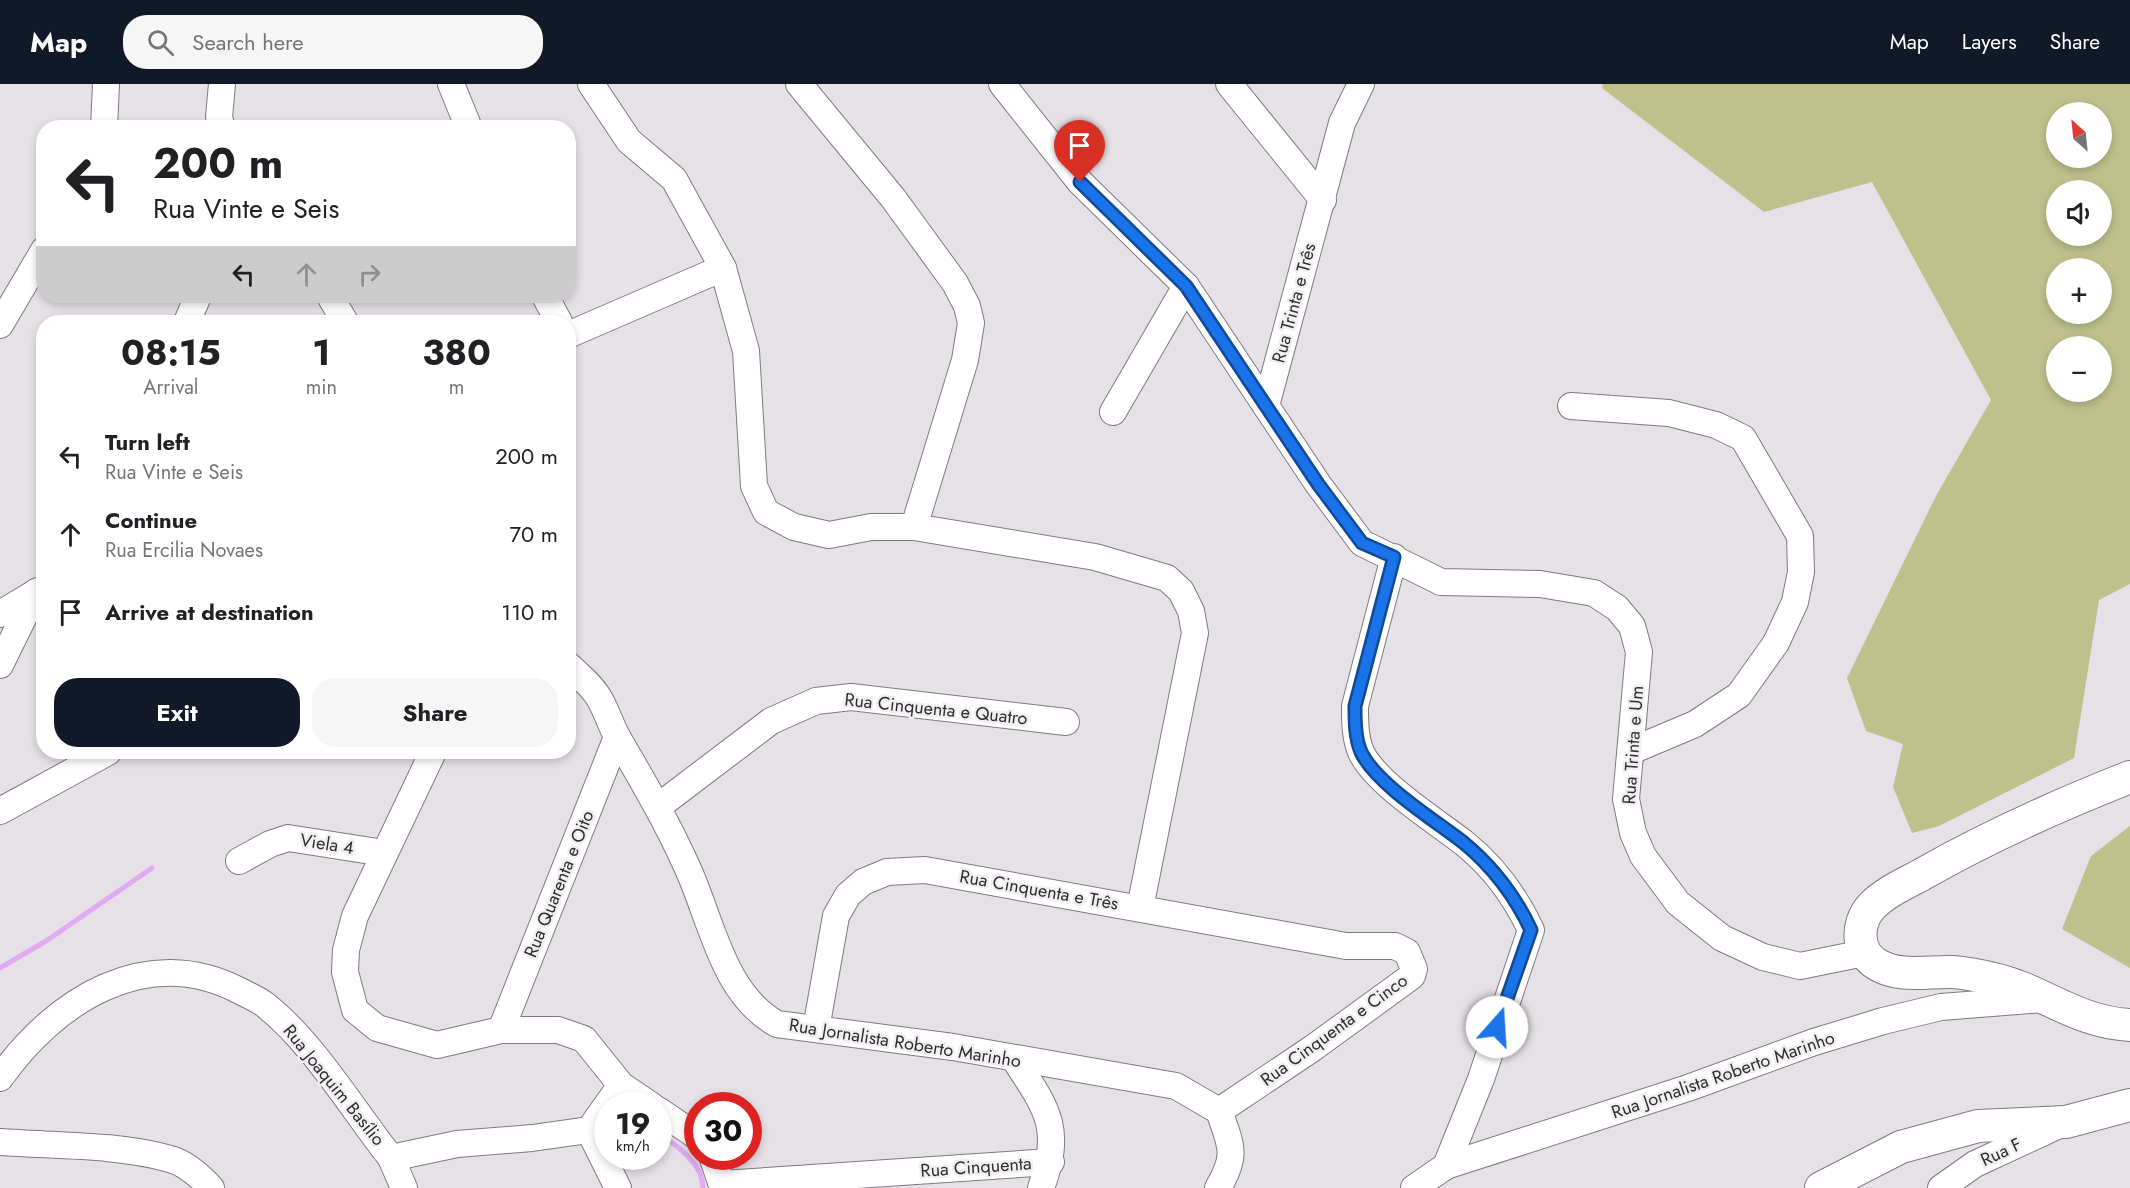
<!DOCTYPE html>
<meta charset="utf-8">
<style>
body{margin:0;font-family:Jost,sans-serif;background:#f6f6f6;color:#202124;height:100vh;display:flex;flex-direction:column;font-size:22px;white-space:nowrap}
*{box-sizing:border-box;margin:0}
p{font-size:20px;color:#757577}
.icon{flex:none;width:33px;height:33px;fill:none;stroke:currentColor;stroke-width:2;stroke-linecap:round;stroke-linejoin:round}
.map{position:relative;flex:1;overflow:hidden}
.sheet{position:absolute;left:36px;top:231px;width:540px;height:444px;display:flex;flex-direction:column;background:#fff;border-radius:24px;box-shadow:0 3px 9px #0003}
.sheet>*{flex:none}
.banner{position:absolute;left:36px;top:36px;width:540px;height:183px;border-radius:24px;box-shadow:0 3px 9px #0003;background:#fff;color:#202124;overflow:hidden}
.needle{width:39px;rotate:333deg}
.fabs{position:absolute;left:2046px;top:18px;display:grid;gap:12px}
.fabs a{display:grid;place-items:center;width:66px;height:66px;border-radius:50%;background:#fff;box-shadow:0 3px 9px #0003;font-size:30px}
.speed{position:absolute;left:594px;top:1008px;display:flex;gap:12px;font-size:30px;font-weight:700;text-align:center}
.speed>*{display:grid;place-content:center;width:78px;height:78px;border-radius:50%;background:#fff;box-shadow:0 3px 9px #0003;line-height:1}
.speed small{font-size:15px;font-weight:400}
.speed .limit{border:9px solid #d22;background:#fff;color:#111}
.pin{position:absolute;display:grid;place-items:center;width:51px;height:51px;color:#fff;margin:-62px -26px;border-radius:50% 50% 50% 0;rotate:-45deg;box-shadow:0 0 6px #0007}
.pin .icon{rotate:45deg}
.me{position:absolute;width:66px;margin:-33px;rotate:19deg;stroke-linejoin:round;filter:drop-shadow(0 0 4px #0008)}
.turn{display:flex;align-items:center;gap:21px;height:126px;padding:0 18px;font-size:27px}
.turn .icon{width:78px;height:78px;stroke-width:2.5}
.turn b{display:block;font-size:42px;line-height:51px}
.lanes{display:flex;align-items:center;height:57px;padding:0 18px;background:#0003;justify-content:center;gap:30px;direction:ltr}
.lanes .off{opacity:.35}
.eta{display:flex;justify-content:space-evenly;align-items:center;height:102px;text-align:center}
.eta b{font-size:36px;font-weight:700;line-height:42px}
.primary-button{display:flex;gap:12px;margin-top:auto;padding:12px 18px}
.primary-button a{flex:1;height:69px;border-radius:24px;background:#111827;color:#fff;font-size:24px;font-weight:700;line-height:69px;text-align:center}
.primary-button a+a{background:#f6f6f6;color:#202124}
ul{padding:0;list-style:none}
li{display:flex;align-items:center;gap:18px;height:78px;padding:0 18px}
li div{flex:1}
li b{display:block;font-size:22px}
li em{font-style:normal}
header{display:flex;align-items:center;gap:36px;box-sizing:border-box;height:84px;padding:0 30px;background:#111827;color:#fff}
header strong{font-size:28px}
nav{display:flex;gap:33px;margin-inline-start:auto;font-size:21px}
.search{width:420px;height:54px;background:#f6f6f6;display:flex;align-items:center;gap:15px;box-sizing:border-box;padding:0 21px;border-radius:24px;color:#757577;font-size:22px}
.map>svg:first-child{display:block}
.green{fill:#bfc08c;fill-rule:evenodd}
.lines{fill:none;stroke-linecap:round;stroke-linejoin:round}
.stream{stroke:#e1aaf2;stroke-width:5}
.minor-casing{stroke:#7e7b80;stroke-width:28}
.major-casing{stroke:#7e7b80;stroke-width:34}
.minor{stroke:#fff;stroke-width:26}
.major{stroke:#fff;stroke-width:32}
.route-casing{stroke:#114b97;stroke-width:15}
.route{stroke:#1a73e8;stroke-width:10}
.labels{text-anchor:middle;stroke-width:5;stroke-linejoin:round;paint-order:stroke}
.street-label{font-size:18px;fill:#2e2d2e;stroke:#f2eff3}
</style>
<header>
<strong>Map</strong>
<div class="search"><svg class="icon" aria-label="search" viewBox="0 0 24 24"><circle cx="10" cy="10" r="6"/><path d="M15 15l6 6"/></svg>Search here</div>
<nav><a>Map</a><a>Layers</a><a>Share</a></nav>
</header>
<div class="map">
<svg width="2130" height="1104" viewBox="0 0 2130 1104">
<rect width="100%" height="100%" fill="#e5e1e6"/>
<g class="green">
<path d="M1603,0h527v500l-31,16 -25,158 -135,68 -27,7 -19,-46 10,-43 -37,-13 -19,-53 89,-182 55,-96 -119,-218 -108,30 -162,-124zM2056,28h46v46h-46zM2056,106h46v46h-46zM2056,184h46v46h-46zM2056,262h46v46h-46z"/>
<polygon points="2130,742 2130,884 2062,845 2091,772"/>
</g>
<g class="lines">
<g class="stream">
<polyline points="0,884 46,857 152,784"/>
<path d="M658,1049c20,13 45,31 45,55"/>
</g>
<g class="minor-casing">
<g id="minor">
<polyline points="222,0 219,33 222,44"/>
<polyline points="451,0 469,44"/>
<polyline points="591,0 629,57 674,95 723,184 746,267 754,402 766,428 794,443 829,451 871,443 914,443 1095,473 1167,494 1181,507 1191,527 1195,549 1140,824"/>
<polyline points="799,0 893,114 955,199 967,222 971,239 965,276 914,443"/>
<polyline points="1002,0 1080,98 1186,202 1318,400 1362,459 1441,498 1540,500 1594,509 1617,524 1632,542 1639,568 1626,715 1633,749 1643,772 1678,819 1722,854 1763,873 1800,882 1864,869"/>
<polyline points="1229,0 1323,116"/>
<polyline points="104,44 106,0"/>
<polyline points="330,212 345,238"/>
<polyline points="545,212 559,238"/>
<polyline points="187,238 198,212"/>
<polyline points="0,241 44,166"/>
<polyline points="568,251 723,184"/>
<polyline points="1266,322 1342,39 1361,0"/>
<polyline points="1571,322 1669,329 1716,341 1743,354 1800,452 1801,488 1795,518 1776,559 1739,611 1695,640 1631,667"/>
<polyline points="1113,328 1186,202"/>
<path d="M1394,473l-39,149c0,15 0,32 6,46 15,32 75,69 103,91 30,24 51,53 67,87l-50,149 -35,87"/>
<polyline points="0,530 38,507"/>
<polyline points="0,581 36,508"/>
<path d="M568,581c11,10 24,21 31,33 8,13 12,29 20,42 25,43 49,84 69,129 24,53 35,125 89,155l176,23 223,39 43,25c12,35 19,43 -1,77"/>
<polyline points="433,668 355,832 346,866 345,888 355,926 377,944 437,961 501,946 558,946 584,955 621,1001 652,1022"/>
<polyline points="659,722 771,637 816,617 851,613 1066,638"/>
<polyline points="0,727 108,668"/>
<polyline points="239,777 270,760 288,754 384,769"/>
<polyline points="816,945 836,832 848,811 863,798 887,788 925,786 1346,862 1395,862 1407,868 1414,885 1412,892 1313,964 1219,1027"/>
<polyline points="501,946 617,653"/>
<path d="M1015,976c32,49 48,68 26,128"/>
<path d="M0,994c55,-78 147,-136 240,-87 8,4 17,8 24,13 48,37 89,106 127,154l66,-14 75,-6 57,-8"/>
<polyline points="658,1026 698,1053"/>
<polyline points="589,1046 618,1104"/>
<polyline points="589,1046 621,1001"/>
<path d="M0,1058c54,4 118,2 170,17 15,4 30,17 41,29"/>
<polyline points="712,1072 723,1104"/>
<polyline points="391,1074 404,1104"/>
<polyline points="722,1100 1051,1078"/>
<polyline points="1414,1104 1446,1082 1688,1004 1814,958 1883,937 1941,923 2043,915"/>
<polyline points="1941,1104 1975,1080 2057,1042"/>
</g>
</g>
<g class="major-casing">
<g id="major">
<path d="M2130,693c-71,28 -143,60 -209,98 -17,9 -37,18 -50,32 -15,17 -15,46 7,58 23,13 50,6 75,7 13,1 28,4 41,7 48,11 81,43 136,46"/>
<polyline points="1821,1104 1901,1063 1978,1042 2066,1038 2130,1021"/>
</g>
</g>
<use href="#minor" class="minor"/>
<use href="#major" class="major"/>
</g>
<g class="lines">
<g class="route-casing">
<path id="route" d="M1080,98l106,104 132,198 44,59 32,14 -39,149c0,15 0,32 6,46 15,32 75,69 103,91 29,24 51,53 67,87l-34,97"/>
</g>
<use href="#route" class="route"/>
</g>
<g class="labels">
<g class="street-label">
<text transform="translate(1294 219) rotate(-75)" y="6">Rua Trinta e Três</text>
<text transform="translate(936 625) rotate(6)" y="6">Rua Cinquenta e Quatro</text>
<text transform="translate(1633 661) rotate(-86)" y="6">Rua Trinta e Um</text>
<text transform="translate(327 760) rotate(9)" y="6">Viela 4</text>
<text transform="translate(559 800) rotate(-68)" y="6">Rua Quarenta e Oito</text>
<text transform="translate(1039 806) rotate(10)" y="6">Rua Cinquenta e Três</text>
<text transform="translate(1334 946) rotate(-36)" y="6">Rua Cinquenta e Cinco</text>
<text transform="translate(905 959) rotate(9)" y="6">Rua Jornalista Roberto Marinho</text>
<text transform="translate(1723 991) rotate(-19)" y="6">Rua Jornalista Roberto Marinho</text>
<text transform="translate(334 1001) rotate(51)" y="6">Rua Joaquim Basílio</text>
<text transform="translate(2001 1068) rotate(-25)" y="6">Rua F</text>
<text transform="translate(976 1083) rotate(-4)" y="6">Rua Cinquenta</text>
</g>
</g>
</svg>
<div class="fabs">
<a><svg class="needle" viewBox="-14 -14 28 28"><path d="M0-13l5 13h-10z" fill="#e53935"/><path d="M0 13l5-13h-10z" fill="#757577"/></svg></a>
<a><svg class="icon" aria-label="sound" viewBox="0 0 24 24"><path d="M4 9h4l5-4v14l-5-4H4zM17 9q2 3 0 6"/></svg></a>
<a>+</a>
<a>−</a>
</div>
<div class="speed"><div>19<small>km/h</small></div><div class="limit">30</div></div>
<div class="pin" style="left:1080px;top:98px;background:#d93025"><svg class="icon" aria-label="arrive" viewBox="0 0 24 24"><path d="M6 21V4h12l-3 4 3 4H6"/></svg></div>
<svg class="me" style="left:1497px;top:943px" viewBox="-20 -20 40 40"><circle r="19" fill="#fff"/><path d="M0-13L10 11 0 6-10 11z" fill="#1a73e8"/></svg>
<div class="banner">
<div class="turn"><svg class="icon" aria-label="left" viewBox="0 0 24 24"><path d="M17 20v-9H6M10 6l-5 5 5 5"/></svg><div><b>200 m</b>Rua Vinte e Seis</div></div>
<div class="lanes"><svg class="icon" aria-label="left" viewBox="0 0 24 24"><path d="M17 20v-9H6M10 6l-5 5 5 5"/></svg><svg class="icon off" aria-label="ahead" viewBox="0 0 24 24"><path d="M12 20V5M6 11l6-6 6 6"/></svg><svg class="icon off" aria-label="right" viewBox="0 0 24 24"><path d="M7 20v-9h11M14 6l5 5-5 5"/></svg></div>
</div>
<section class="sheet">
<div class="eta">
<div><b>08:15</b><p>Arrival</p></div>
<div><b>1</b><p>min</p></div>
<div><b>380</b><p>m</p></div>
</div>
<ul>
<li><svg class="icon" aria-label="left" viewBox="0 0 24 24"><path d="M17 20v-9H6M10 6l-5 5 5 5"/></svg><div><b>Turn left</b><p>Rua Vinte e Seis</p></div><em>200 m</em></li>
<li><svg class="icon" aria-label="ahead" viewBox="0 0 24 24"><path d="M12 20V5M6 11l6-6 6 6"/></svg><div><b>Continue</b><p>Rua Ercilia Novaes</p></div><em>70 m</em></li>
<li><svg class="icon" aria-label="arrive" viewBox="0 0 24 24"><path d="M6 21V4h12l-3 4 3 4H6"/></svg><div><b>Arrive at destination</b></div><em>110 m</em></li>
</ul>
<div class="primary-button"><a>Exit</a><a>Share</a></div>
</section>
</div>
